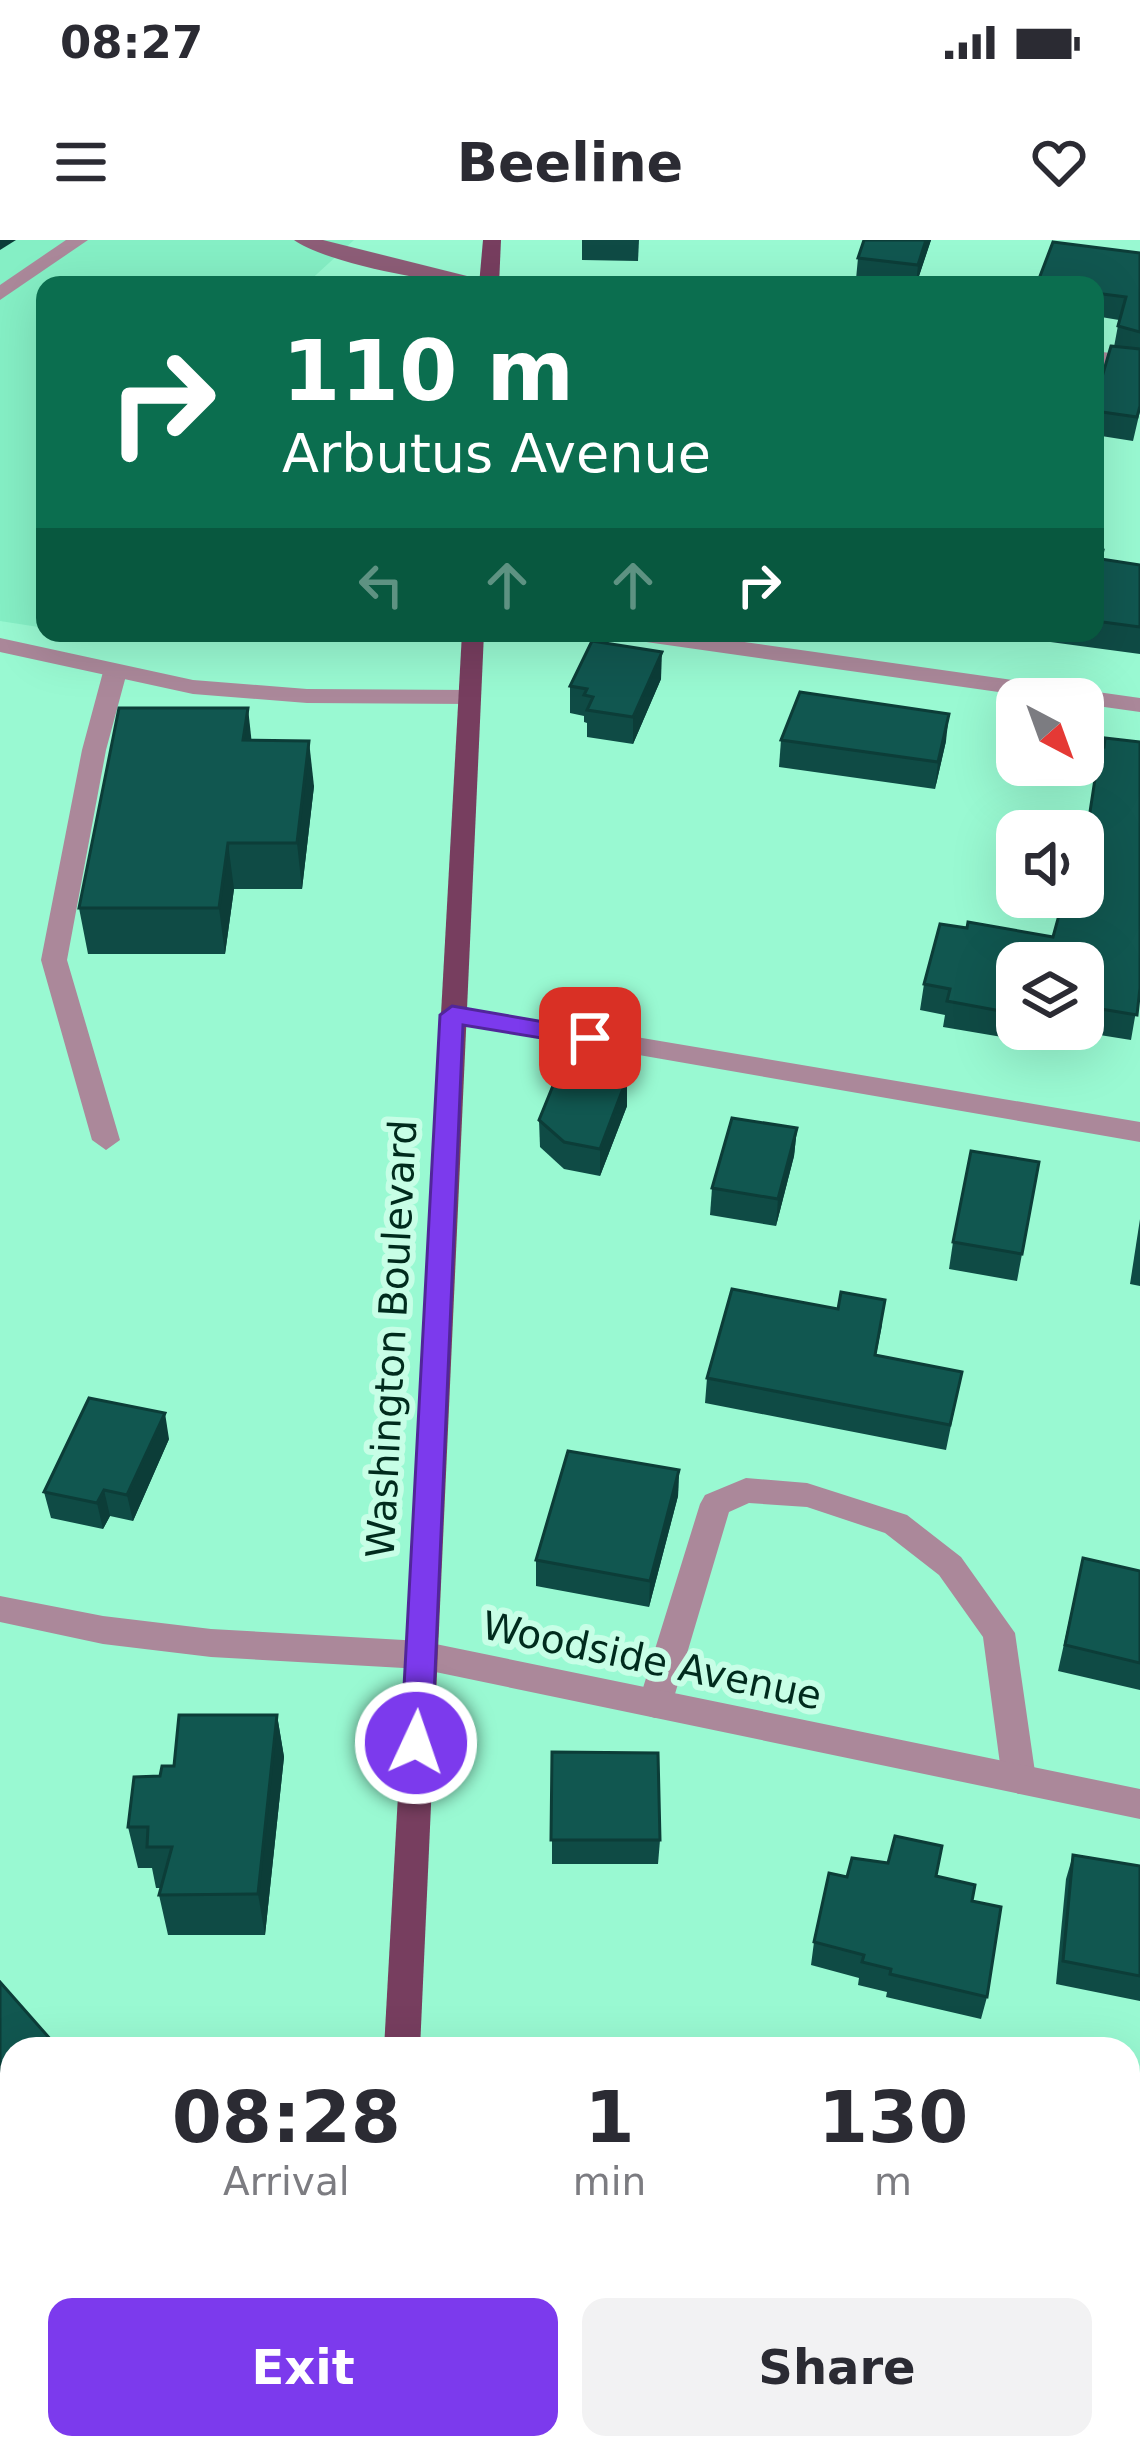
<!DOCTYPE html>
<style>
body{margin:0;font-family:"DejaVu Sans",sans-serif;background:#f2f2f3;color:#2b2b33;height:100vh;display:flex;flex-direction:column;font-size:45px;white-space:nowrap}
*{box-sizing:border-box;margin:0}
p{font-size:39px;color:#7c7c81}
.icon{flex:none;width:66px;height:66px;fill:none;stroke:currentColor;stroke-width:2;stroke-linecap:round;stroke-linejoin:round}
.map{position:relative;flex:1;overflow:hidden}
.side{position:absolute;left:0px;top:1797px;width:1140px;height:423px;display:flex;flex-direction:column;background:#fff;border-radius:36px 36px 0 0;box-shadow:0 12px 48px #0002}
.side>*{flex:none}
.guide{position:absolute;left:36px;top:36px;width:1068px;height:366px;border-radius:24px;box-shadow:0 12px 48px #0002;background:#0b6e4f;color:#fff;overflow:hidden}
.needle{width:78px;rotate:139deg}
.controls{position:absolute;left:996px;top:438px;display:grid;gap:24px}
.controls a{display:grid;place-items:center;width:108px;height:108px;border-radius:24px;background:#fff;box-shadow:0 12px 48px #0002;font-size:60px}
.pin{position:absolute;display:grid;place-items:center;width:102px;height:102px;color:#fff;margin:-51px;border-radius:24px;box-shadow:0 6px 18px #0006}
.me{position:absolute;width:132px;margin:-66px;rotate:3deg;stroke-linejoin:round;filter:drop-shadow(0 0 9px #0008)}
.turn{display:flex;align-items:center;gap:42px;height:252px;padding:0 48px;font-size:54px}
.turn .icon{width:156px;height:156px;stroke-width:2.5}
.turn b{display:block;font-size:84px;line-height:102px}
.lanes{display:flex;align-items:center;height:114px;padding:0 48px;background:#0003;justify-content:center;gap:60px;direction:ltr}
.lanes .off{opacity:.35}
.eta{display:flex;justify-content:space-evenly;align-items:center;height:204px;text-align:center}
.eta b{font-size:72px;font-weight:700;line-height:84px}
.button{display:flex;gap:24px;margin-top:auto;padding:24px 48px}
.button a{flex:1;height:138px;border-radius:24px;background:#7c3aed;color:#fff;font-size:48px;font-weight:700;line-height:138px;text-align:center}
.button a+a{background:#f2f2f3;color:#2b2b33}
.status{display:flex;justify-content:space-between;align-items:center;height:84px;padding:0 60px;background:#fff;direction:ltr}
.status svg{height:33px;fill:currentColor}
header{display:flex;justify-content:space-between;align-items:center;height:156px;padding:0 48px;background:#fff;font-size:54px;font-weight:700}
.map>svg:first-child{display:block}
.built{fill:#85efc5}
.lines{fill:none;stroke-linecap:round;stroke-linejoin:round}
.lane{fill:#ab889a;fill-rule:evenodd}
.street{fill:#ab889a;fill-rule:evenodd}
.secondary{fill:#8d5d77;fill-rule:evenodd}
.primary{fill:#773e5f;fill-rule:evenodd}
.wall{fill:#0f4b45}
.shaded-wall{fill:#0c3d38}
.building{fill:#115750;stroke:#0c3d38;stroke-width:3}
.route{fill:#7c3aed;stroke:#51269a;stroke-width:3}
.labels{text-anchor:middle;stroke-width:12;stroke-linejoin:round;paint-order:stroke}
.street-label{font-size:39px;fill:#002b1d;stroke:#c7fee6}
</style>
<div class="status"><b>08:27</b><svg viewBox="0 0 49 12"><path d="M0 12V9h3v3zM5 12V6h3v6zM10 12V3h3v9zM15 12V0h3v12zM26 1h20v11H26zM47 4h2v5h-2z"/></svg></div>
<header><svg class="icon" aria-label="menu" viewBox="0 0 24 24"><path d="M4 6h16M4 12h16M4 18h16"/></svg>Beeline<svg class="icon" aria-label="heart" viewBox="0 0 24 24"><path d="M12 20l-8-8c-3-5 5-10 8-4 3-6 11-1 8 4z"/></svg></header>
<div class="map">
<svg width="1140" height="2218" viewBox="0 0 1140 2218">
<rect width="100%" height="100%" fill="#99f9d2"/>
<polygon class="built" points="0,0 354,0 305,45 45,45 45,388 0,381"/>
<g class="lines">
<g class="lane">
<polygon points="66,0 88,0 0,60 0,45"/>
<polygon points="115,425 127,432 106,510 67,720 120,900 106,910 92,900 41,720 82,510 103,432"/>
<polygon points="746,1238 807,1243 907,1275 961,1317 1015,1393 1036,1539 1031,1549 1019,1554 1007,1549 1002,1539 983,1397 939,1335 885,1293 807,1267 749,1263 729,1272 672,1464 667,1474 655,1478 643,1474 638,1464 700,1264 705,1255"/>
</g>
<g class="street">
<polygon points="1095,111 1140,117 1140,129 1095,123"/>
<polygon points="621,393 681,393 1140,458 1140,472 1083,464 1083,459 1048,459 632,400"/>
<polygon points="0,398 193,440 307,449 469,450 481,457 469,464 307,463 193,454 0,412"/>
<polygon points="452,766 1140,882 1140,902 443,781 439,775 443,769"/>
<polygon points="0,1356 103,1376 211,1389 421,1401 1140,1549 1140,1579 421,1429 211,1417 103,1404 0,1382"/>
</g>
<path class="secondary" d="M294,0h29l176,44c-42,5 -173,-20 -205,-44z"/>
<g class="primary">
<polygon points="483,0 501,0 499,45 479,45"/>
<polygon points="462,393 484,393 420,1809 384,1809"/>
<polygon points="362,2208 402,2208 403,2218 361,2218"/>
</g>
</g>
<g class="wall">
<polygon points="582,0 639,0 638,21 582,20"/>
<polygon points="864,0 931,0 916,45 856,39 858,18"/>
<polygon points="1053,2 1140,13 1140,171 1133,201 1095,195 1095,161 1114,107 1119,80 1095,76 1095,45 1037,45"/>
<polygon points="1095,309 1101,319 1140,325 1140,414 1028,399 1029,393 1095,393"/>
<polygon points="661,439 633,504 587,497 587,483 584,482 584,476 570,473 570,446"/>
<polygon points="1105,498 1140,502 1140,748 1131,800 1062,789 1083,789 1083,723 1017,723 1017,782 1006,780 1002,797 943,787 945,775 920,770 924,744 940,684 967,688 968,682 1053,697 1064,657 1083,657 1083,612 1100,506 1103,507"/>
<polygon points="251,500 314,546 302,649 234,649 225,714 88,714 79,668"/>
<polygon points="781,500 946,501 935,549 779,527"/>
<polygon points="627,866 600,936 564,929 540,907 539,880"/>
<polygon points="797,888 794,916 776,986 710,975 712,948"/>
<polygon points="1039,922 1017,1041 949,1029 953,1002"/>
<polygon points="1140,979 1140,1046 1130,1044"/>
<polygon points="882,1085 876,1115 962,1132 946,1210 705,1163 707,1138"/>
<polygon points="169,1199 133,1281 110,1276 103,1289 51,1278 44,1252"/>
<polygon points="679,1230 678,1256 649,1367 536,1346 536,1320"/>
<polygon points="1083,1318 1140,1331 1140,1450 1058,1431"/>
<polygon points="277,1475 284,1517 265,1695 168,1695 159,1655 161,1648 156,1648 152,1628 138,1628 128,1587 160,1536 174,1526"/>
<polygon points="552,1512 660,1600 658,1624 552,1624"/>
<polygon points="1073,1615 1140,1626 1140,1761 1056,1744 1066,1639"/>
<polygon points="936,1636 972,1661 987,1757 981,1779 886,1757 887,1752 858,1745 859,1738 811,1725 814,1702 847,1637"/>
<polygon points="0,1742 10,1926 0,1914"/>
<polygon points="795,2208 886,2208 883,2218 832,2218"/>
<polygon points="916,2208 1110,2208 1108,2218 966,2218"/>
</g>
<g class="shaded-wall">
<polygon points="0,0 16,0 0,10"/>
<polygon points="926,0 931,0 916,45 918,25"/>
<polygon points="662,412 661,439 633,504 633,477"/>
<polygon points="248,468 253,514 243,500"/>
<polygon points="949,474 946,501 935,549 938,522"/>
<polygon points="309,501 314,546 302,649 297,603"/>
<polygon points="228,603 234,649 225,714 219,668"/>
<polygon points="627,838 627,866 600,936 600,909"/>
<polygon points="797,888 794,916 776,986 778,959"/>
<polygon points="165,1173 169,1199 133,1281 127,1255"/>
<polygon points="679,1230 678,1256 649,1367 650,1341"/>
<polygon points="104,1250 110,1276 103,1289 97,1263"/>
<polygon points="277,1475 284,1517 265,1695 258,1654"/>
<polygon points="12,1875 12,1924 10,1926 0,1900 0,1885"/>
</g>
<g class="building">
<polygon points="864,0 926,0 918,25 858,18"/>
<polygon points="1053,2 1140,13 1140,92 1118,86 1126,57 1095,53 1095,45 1037,44"/>
<polygon points="1111,106 1140,109 1140,166 1137,177 1095,171 1095,161"/>
<polygon points="1095,309 1103,310 1101,319 1140,325 1140,387 1095,381"/>
<polygon points="592,401 662,412 633,477 587,470 593,457 584,455 587,449 570,446"/>
<polygon points="800,452 949,474 938,522 781,500"/>
<polygon points="119,468 248,468 243,500 309,501 297,603 228,603 219,668 79,668"/>
<polygon points="1105,498 1140,502 1140,748 1137,775 1083,766 1083,723 1017,723 1017,755 1010,754 1006,772 947,761 950,749 924,744 940,684 967,688 968,682 1053,697 1064,657 1083,657 1083,618 1100,506 1104,507"/>
<polygon points="561,826 627,838 600,909 564,902 539,880"/>
<polygon points="732,878 797,888 778,959 712,948"/>
<polygon points="971,911 1039,922 1022,1014 953,1002"/>
<polygon points="732,1049 838,1069 841,1052 885,1060 875,1115 962,1132 950,1185 707,1138"/>
<polygon points="89,1158 165,1173 127,1255 104,1250 97,1263 44,1252"/>
<polygon points="568,1211 679,1230 650,1341 536,1320"/>
<polygon points="1083,1318 1140,1331 1140,1423 1065,1405"/>
<polygon points="179,1475 277,1475 258,1654 159,1655 172,1607 147,1607 148,1587 128,1587 134,1537 160,1536 162,1526 174,1526"/>
<polygon points="552,1512 658,1513 660,1600 551,1600"/>
<polygon points="895,1596 942,1606 936,1636 975,1645 972,1661 1001,1667 987,1757 890,1734 891,1729 862,1722 864,1715 814,1702 829,1633 847,1637 852,1618 888,1623"/>
<polygon points="1073,1615 1140,1626 1140,1736 1063,1721"/>
<polygon points="0,1742 59,1809 12,1809 12,1875 0,1885"/>
<polygon points="1128,1910 1140,1911 1140,1967 1128,2054"/>
<polygon points="0,2111 12,2122 12,2208 78,2208 83,2218 0,2218"/>
<polygon points="974,2208 1110,2208 1108,2218 973,2218"/>
</g>
<polygon class="route" points="452,766 590,790 602,798 590,806 463,785 432,1503 427,1512 416,1516 405,1512 401,1503 440,775"/>
<g class="labels">
<g class="street-label">
<text transform="translate(391 1099) rotate(-87)" y="14">Washington Boulevard</text>
<text transform="translate(652 1420) rotate(12)" y="14">Woodside Avenue</text>
</g>
</g>
</svg>
<div class="controls">
<a><svg class="needle" viewBox="-14 -14 28 28"><path d="M0-13l5 13h-10z" fill="#e53935"/><path d="M0 13l5-13h-10z" fill="#7c7c81"/></svg></a>
<a><svg class="icon" aria-label="sound" viewBox="0 0 24 24"><path d="M4 9h4l5-4v14l-5-4H4zM17 9q2 3 0 6"/></svg></a>
<a><svg class="icon" aria-label="layers" viewBox="0 0 24 24"><path d="M12 4l9 5-9 5-9-5zM3 14l9 5 9-5"/></svg></a>
</div>
<div class="pin" style="left:590px;top:798px;background:#d93025"><svg class="icon" aria-label="arrive" viewBox="0 0 24 24"><path d="M6 21V4h12l-3 4 3 4H6"/></svg></div>
<svg class="me" style="left:416px;top:1503px" viewBox="-20 -20 40 40"><circle r="17" fill="#7c3aed" stroke="#fff" stroke-width="3"/><path d="M0-11L8 9 0 5-8 9z" fill="#fff"/></svg>
<div class="guide">
<div class="turn"><svg class="icon" aria-label="right" viewBox="0 0 24 24"><path d="M7 20v-9h11M14 6l5 5-5 5"/></svg><div><b>110 m</b>Arbutus Avenue</div></div>
<div class="lanes"><svg class="icon off" aria-label="left" viewBox="0 0 24 24"><path d="M17 20v-9H6M10 6l-5 5 5 5"/></svg><svg class="icon off" aria-label="ahead" viewBox="0 0 24 24"><path d="M12 20V5M6 11l6-6 6 6"/></svg><svg class="icon off" aria-label="ahead" viewBox="0 0 24 24"><path d="M12 20V5M6 11l6-6 6 6"/></svg><svg class="icon" aria-label="right" viewBox="0 0 24 24"><path d="M7 20v-9h11M14 6l5 5-5 5"/></svg></div>
</div>
<section class="side">
<div class="eta">
<div><b>08:28</b><p>Arrival</p></div>
<div><b>1</b><p>min</p></div>
<div><b>130</b><p>m</p></div>
</div>
<div class="button"><a>Exit</a><a>Share</a></div>
</section>
</div>
